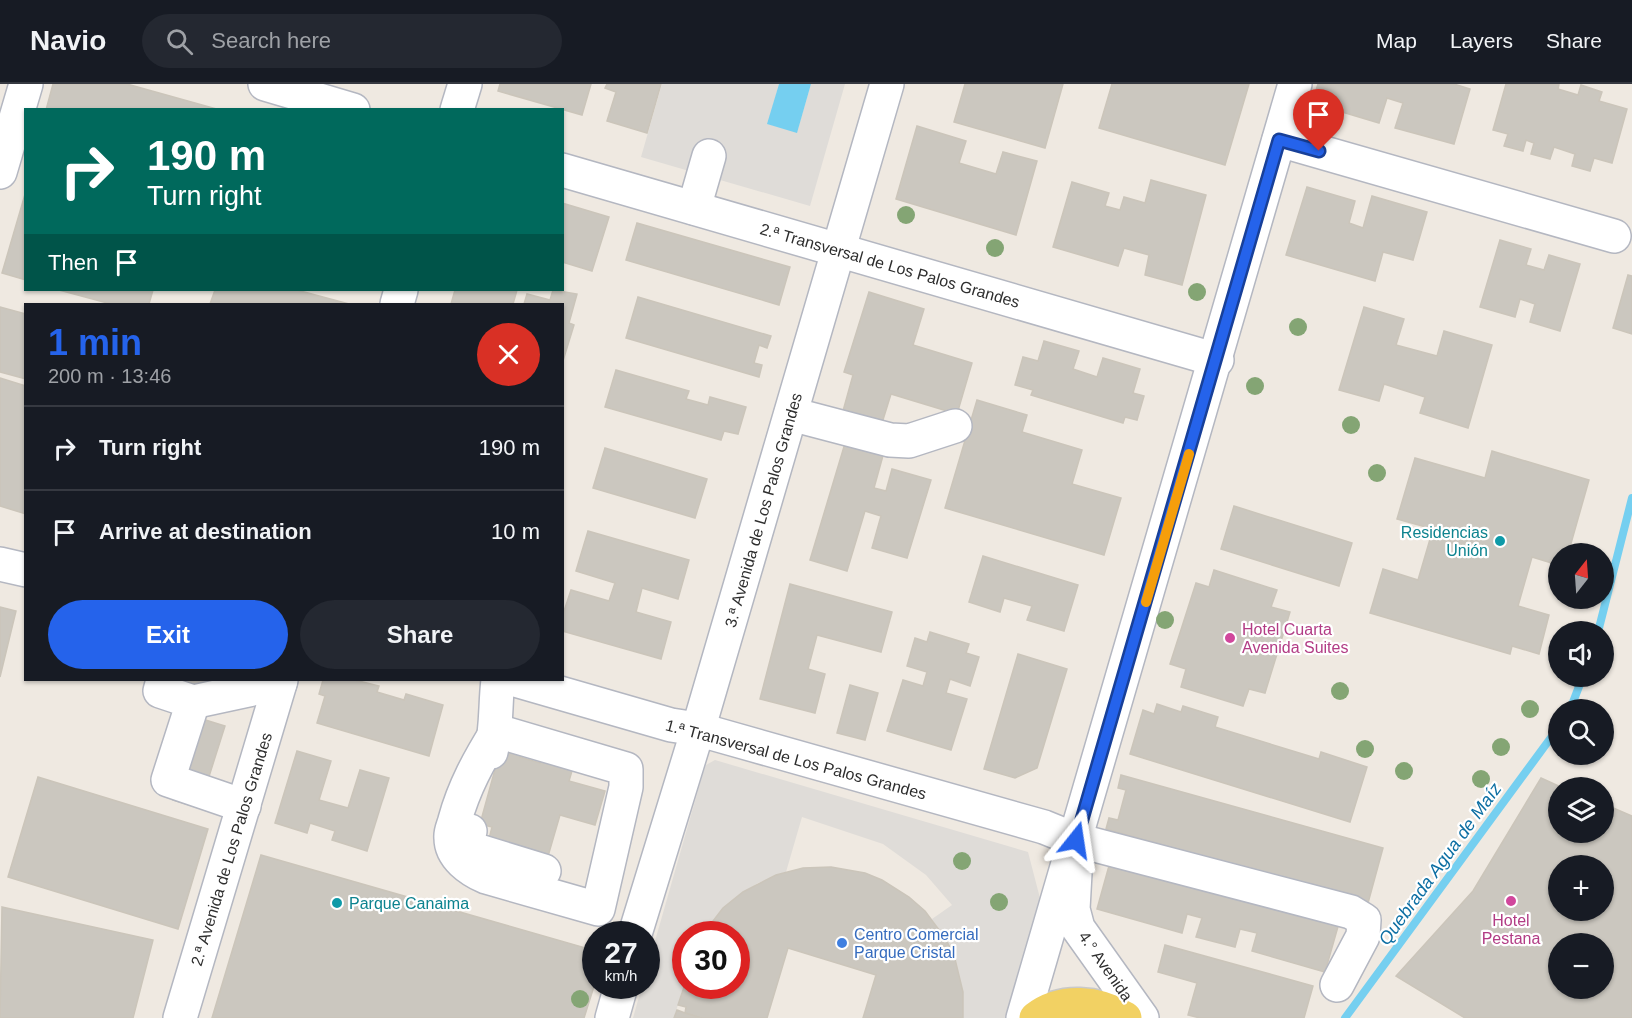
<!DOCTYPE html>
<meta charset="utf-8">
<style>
body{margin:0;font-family:Helvetica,sans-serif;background:#242831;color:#f1f3f6;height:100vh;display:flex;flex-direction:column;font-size:22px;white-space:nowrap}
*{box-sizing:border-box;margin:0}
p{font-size:20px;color:#9ea1a6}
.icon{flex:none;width:33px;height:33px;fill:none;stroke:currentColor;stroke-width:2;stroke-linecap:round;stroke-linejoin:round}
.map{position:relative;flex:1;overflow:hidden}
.drawer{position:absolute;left:24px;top:219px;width:540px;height:378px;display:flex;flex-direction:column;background:#171b24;border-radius:0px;box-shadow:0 2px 4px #0004}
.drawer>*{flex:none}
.top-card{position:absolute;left:24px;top:24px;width:540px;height:183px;border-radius:0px;box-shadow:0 2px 4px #0004;background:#00695c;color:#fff;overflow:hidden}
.needle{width:39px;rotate:17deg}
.buttons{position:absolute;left:1548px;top:459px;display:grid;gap:12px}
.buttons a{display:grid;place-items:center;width:66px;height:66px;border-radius:50%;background:#171b24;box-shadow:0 2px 4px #0004;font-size:30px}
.speed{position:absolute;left:582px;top:837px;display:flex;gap:12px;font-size:30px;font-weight:700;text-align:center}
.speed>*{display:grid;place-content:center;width:78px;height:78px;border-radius:50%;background:#171b24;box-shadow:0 2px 4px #0004;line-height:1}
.speed small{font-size:15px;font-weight:400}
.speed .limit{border:9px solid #d22;background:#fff;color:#111}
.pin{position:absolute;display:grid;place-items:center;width:51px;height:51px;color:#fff;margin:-62px -26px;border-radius:50% 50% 50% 0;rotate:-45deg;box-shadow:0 0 6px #0007}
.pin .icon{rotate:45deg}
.me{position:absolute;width:66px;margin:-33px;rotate:15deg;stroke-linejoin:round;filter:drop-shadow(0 0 4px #0008)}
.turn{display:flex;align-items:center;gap:21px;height:126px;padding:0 24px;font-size:27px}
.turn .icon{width:78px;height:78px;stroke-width:2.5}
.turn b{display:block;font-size:42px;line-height:51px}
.then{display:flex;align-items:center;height:57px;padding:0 24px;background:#0003;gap:12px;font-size:22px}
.round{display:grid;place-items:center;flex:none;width:63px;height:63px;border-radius:32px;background:#242831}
.summary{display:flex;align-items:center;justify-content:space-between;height:102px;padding:0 24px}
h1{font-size:36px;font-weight:800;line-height:45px;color:#2563eb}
.action{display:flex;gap:12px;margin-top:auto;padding:12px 24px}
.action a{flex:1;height:69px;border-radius:36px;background:#2563eb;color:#fff;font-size:24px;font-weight:800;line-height:69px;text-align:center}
.action a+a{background:#242831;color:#f1f3f6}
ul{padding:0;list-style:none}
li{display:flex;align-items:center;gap:18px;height:84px;padding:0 24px;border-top:2px solid #363941}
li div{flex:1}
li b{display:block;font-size:22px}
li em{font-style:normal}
header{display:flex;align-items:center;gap:36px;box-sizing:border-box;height:84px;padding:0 30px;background:#171b24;border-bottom:2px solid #363941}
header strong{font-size:28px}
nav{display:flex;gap:33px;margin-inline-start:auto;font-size:21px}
.search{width:420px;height:54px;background:#242831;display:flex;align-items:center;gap:15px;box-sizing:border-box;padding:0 21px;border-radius:33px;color:#9ea1a6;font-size:22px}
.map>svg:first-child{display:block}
.plaza{fill:#dfdcd8}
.water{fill:#75cff0}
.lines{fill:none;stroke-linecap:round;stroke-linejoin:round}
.stream{stroke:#75cff0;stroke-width:8}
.building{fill:#cbc7bf;stroke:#cbc5ba;stroke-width:1.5;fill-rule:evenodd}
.minor-casing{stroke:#b4b7c1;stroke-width:36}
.major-casing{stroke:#c9c9c9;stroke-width:36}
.minor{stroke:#fff;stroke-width:33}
.major{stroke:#f2d163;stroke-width:33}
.tree{fill:#84a574}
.route-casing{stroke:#184099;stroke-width:15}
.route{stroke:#2563eb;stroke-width:10}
.slow{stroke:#f59e0b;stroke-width:10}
.culture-dot{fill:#0f9aa8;stroke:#fff;stroke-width:2}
.hotel-dot{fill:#d1479c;stroke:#fff;stroke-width:2}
.shop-dot{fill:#3f7fe0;stroke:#fff;stroke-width:2}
.labels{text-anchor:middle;stroke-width:4.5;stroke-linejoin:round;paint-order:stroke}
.street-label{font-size:16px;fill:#2e2e2e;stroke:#fff}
.culture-label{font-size:16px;fill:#0d838f;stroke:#fff;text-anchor:end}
.hotel-label{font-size:16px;fill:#b23c85;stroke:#fff;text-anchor:start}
.shop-label{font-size:16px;fill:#366cbe;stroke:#fff;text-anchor:start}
.water-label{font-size:18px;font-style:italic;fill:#0d6fa3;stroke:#fff}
</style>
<header>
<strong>Navio</strong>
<div class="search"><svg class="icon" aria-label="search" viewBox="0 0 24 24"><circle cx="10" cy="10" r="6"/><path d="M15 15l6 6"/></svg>Search here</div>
<nav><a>Map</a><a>Layers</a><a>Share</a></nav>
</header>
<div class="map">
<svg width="1632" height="934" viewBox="0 0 1632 934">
<rect width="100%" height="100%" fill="#efe9e1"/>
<g class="plaza">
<polygon points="662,0 779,0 768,40 797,48 811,0 845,0 810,122 641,73"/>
<polygon points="715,676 1028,768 1041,818 1010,934 963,934 963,908 954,871 932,835 952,821 926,791 883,760 802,733 786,788 758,799 734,815 703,850 686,850 685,897 674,934 633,934 642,902 646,902 647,885 703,689 706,681"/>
</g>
<polygon class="water" points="779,0 811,0 797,49 767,40"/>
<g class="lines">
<g class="stream">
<polyline points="1598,548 1632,414"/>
<polyline points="1570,626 1583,592"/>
<polyline points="1345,934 1558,644"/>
</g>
</g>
<g class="building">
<polygon points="53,0 127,0 220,26 46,26"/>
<polygon points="500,0 591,0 582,31 498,7"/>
<polygon points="607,0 661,0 647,49 607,37 616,8 605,4"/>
<polygon points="965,0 1063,0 1045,64 954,38"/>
<polygon points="1112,0 1249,0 1225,81 1099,44"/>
<polygon points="1318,0 1454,0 1470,5 1454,60 1395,44 1403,19 1387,14 1379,39 1312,19"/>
<polygon points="1506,0 1559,0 1558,5 1578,11 1581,1 1602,8 1599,17 1627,25 1612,79 1594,74 1590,87 1572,82 1575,70 1554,63 1550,75 1531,70 1534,59 1526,56 1523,67 1504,62 1508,50 1493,46"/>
<polygon points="917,42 966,57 959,79 996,90 1003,68 1037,77 1016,151 896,115"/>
<polygon points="1151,96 1206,111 1182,201 1145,191 1149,171 1124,164 1118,182 1053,163 1072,98 1109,109 1105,122 1120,126 1124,113 1145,119"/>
<polygon points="1307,103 1355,117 1349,139 1363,144 1372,112 1427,128 1413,176 1383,168 1375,197 1286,171"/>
<polygon points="26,107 26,196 2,189"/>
<polygon points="562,119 609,133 592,187 562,178"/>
<polygon points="637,139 790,183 779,221 626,176"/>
<polygon points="1500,156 1531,165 1526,181 1544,186 1549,171 1580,180 1560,247 1530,238 1535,220 1520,215 1515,233 1480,223"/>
<polygon points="1628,191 1632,192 1632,250 1613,244"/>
<polygon points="59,206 153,206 149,220 111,220"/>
<polygon points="215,206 297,206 349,220 210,220"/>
<polygon points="455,206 517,206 513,220 451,220"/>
<polygon points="553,206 577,210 569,239 574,241 562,280 562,220 524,220 527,210 550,216"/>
<polygon points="869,208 924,225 913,261 972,279 957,330 891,310 882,339 843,327 853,291 844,288"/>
<polygon points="638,213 771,252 767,264 759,261 754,279 762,281 759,293 626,254"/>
<polygon points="0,223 26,230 26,295 0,288"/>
<polygon points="1364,223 1404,235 1396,261 1437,272 1444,247 1492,261 1468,344 1420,329 1425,313 1384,300 1379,317 1339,306"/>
<polygon points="1044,257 1079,267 1073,285 1097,293 1103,274 1140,285 1133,309 1144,312 1137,336 1125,333 1123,339 1031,311 1033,306 1015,301 1023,273 1038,277"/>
<polygon points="616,286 689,307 686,315 708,321 710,313 746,323 738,350 724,347 721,356 605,323"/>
<polygon points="0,294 26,302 26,430 0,422"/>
<polygon points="977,316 1027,331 1022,348 1082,366 1072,400 1121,414 1104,471 945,424"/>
<polygon points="846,356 884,368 874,404 886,407 892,385 931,396 907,474 872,464 881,432 865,427 847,487 810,476"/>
<polygon points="605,364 707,395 695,434 593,404"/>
<polygon points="1492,367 1589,396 1568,470 1558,470 1558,481 1532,473 1518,522 1549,531 1539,570 1512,562 1510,570 1370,529 1383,485 1418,496 1433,445 1397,435 1415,374 1485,394"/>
<polygon points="1234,422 1352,459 1339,502 1221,465"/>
<polygon points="588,447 689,476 678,515 642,504 636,528 671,538 661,575 562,547 562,533 571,506 609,517 615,499 576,487"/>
<polygon points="983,472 1078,501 1064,547 1027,536 1032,522 1004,514 1000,528 969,518"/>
<polygon points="1214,486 1277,506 1271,523 1290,528 1265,609 1249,605 1243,622 1181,603 1186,585 1170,580 1196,499 1209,503"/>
<polygon points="790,500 892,528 881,568 817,551 808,585 825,590 815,629 760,615"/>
<polygon points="0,523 16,527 0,593"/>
<polygon points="930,548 969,560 966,569 979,573 970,602 950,595 946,609 967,615 951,666 887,647 903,596 923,602 927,588 907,582 915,554 927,558"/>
<polygon points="1018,570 1067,585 1037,684 1015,694 984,685"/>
<polygon points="179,596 208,596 203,610 177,602"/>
<polygon points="323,596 355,596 379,602 377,608 404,616 406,610 443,621 429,672 317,639 325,612 319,610"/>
<polygon points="850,601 878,609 865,656 837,649"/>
<polygon points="1157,620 1181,628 1183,622 1218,633 1215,643 1319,675 1321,668 1367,683 1350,738 1130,670 1143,626 1154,630"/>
<polygon points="199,634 225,642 199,724 173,716"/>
<polygon points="502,660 522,666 520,673 540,679 542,671 574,680 569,697 605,707 595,741 560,731 546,779 487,763 492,743 480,740"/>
<polygon points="297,667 331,677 319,716 348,724 360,686 389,694 367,767 332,756 335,747 310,739 307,749 275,739"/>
<polygon points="1121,691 1383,764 1368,819 1106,745 1109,734 1118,736 1126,706 1118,704"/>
<polygon points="38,693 208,745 178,845 8,793"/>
<path d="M1541,694l22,10h-5v44h46v-28l28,12v202h-167l-69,-42 77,-85zM1558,782h46v44h-46zM1558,860h46v44h-46z"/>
<polygon points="261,771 596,867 596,896 584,934 212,934"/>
<polygon points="1112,771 1341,832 1325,888 1252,867 1257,849 1240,845 1235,863 1196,853 1202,834 1187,830 1182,849 1097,825"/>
<polygon points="831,783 865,789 882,796 909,813 925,827 945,854 954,871 963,908 963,934 863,934 876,891 788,864 767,934 701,934 685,929 686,923 678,921 686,897 686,902 736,902 736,850 703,850 723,824 743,808 776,791 803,784"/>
<polygon points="2,823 153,856 133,934 0,934"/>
<polygon points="1165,861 1313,902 1304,934 1200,934 1188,931 1197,899 1158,888"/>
<polygon points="677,926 685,929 701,934 674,934"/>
</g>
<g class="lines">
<g class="minor-casing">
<g id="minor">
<polyline points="265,0 353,26"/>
<polyline points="457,26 465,0"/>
<polyline points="1279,56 1614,152"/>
<polyline points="562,86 1217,276"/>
<polyline points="0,88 26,0"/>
<polyline points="694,124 709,72"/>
<polyline points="397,220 401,206"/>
<polyline points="791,330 890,356 909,357 955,342"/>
<polyline points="0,480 26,486"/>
<polyline points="163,596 160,607 193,618 168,696 244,722"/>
<polyline points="515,596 671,641 697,645 1044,743 1076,756 1351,828 1364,836 1363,852 1337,901"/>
<polyline points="193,618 280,599"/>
<path d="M497,647l129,38v18l-28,122 -112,-32c-16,-7 -35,-20 -35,-39 -1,-6 3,-13 4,-18 9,-33 24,-60 42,-89z"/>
<path d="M491,668c6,-24 4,-48 7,-72"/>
<polyline points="470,747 466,763 544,787"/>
<polyline points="1075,789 1073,825 1078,844 1142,934"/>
<polyline points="635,850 703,629 887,0"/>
<polyline points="180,934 281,596"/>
<polyline points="612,934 621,902"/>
<polyline points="1023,934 1295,0"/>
</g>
</g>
<g class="major-casing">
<path id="major" d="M1036,934c26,-20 62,-16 89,0"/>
</g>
<use href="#minor" class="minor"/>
<use href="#major" class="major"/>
</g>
<g class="tree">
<circle cx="906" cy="131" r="9"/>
<circle cx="995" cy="164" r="9"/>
<circle cx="1197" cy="208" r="9"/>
<circle cx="1298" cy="243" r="9"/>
<circle cx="1255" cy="302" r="9"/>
<circle cx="1351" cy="341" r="9"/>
<circle cx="1377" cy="389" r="9"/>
<circle cx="1165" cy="536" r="9"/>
<circle cx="1340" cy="607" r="9"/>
<circle cx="1530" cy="625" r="9"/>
<circle cx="1501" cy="663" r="9"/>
<circle cx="1365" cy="665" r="9"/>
<circle cx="1404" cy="687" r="9"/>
<circle cx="1481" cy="695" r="9"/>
<circle cx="962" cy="777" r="9"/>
<circle cx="999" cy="818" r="9"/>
<circle cx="580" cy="915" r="9"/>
</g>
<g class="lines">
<g class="route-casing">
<polyline id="route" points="1076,756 1279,56 1319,67"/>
</g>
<use href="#route" class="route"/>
<polyline class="slow" points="1146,518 1189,370"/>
</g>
<g class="culture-dot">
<circle cx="1500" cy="457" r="6"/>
<circle cx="337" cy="819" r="6"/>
</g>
<g class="hotel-dot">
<circle cx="1230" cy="554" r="6"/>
<circle cx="1511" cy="817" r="6"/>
</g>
<circle class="shop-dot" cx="842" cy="859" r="6"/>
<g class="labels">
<g class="street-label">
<text transform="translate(890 181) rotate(16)" y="6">2.ª Transversal de Los Palos Grandes</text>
<text transform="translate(763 426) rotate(-74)" y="6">3.ª Avenida de Los Palos Grandes</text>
<text transform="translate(796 675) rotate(15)" y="6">1.ª Transversal de Los Palos Grandes</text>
<text transform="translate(231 765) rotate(-73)" y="6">2.ª Avenida de Los Palos Grandes</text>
<text transform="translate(1106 882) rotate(55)" y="6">4.° Avenida</text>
</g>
<g class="culture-label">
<text x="1488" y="454">Residencias<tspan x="1488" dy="18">Unión</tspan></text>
<text x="349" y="825" text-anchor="start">Parque Canaima</text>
</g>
<g class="hotel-label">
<text x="1242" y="551">Hotel Cuarta<tspan x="1242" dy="18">Avenida Suites</tspan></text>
<text x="1511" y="842" text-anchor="middle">Hotel<tspan x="1511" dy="18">Pestana</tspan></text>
</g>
<g class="shop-label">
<text x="854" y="856">Centro Comercial<tspan x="854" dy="18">Parque Cristal</tspan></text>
</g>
<g class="water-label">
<text transform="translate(1440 780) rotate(-54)" y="6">Quebrada Agua de Maíz</text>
</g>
</g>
</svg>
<div class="buttons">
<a><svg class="needle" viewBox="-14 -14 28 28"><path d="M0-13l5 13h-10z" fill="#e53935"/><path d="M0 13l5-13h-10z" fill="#9ea1a6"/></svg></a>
<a><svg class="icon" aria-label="sound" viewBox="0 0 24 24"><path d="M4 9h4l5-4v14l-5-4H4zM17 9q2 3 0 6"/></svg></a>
<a><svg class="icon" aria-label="search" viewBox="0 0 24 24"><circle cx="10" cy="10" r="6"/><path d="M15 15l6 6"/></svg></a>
<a><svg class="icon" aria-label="layers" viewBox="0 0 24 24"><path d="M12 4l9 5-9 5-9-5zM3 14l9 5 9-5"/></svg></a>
<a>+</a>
<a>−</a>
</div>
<div class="speed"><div>27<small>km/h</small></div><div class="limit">30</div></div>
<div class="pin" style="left:1319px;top:67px;background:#d93025"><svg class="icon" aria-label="arrive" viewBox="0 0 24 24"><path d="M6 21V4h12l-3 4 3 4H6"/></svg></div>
<svg class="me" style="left:1076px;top:756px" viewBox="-20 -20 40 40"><path d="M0-17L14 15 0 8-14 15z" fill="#2563eb" stroke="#fff" stroke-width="4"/></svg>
<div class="top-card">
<div class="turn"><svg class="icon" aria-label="right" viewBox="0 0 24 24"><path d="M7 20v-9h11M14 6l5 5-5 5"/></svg><div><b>190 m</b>Turn right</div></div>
<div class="then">Then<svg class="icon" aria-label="arrive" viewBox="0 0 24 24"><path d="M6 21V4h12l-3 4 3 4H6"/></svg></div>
</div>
<section class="drawer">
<div class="summary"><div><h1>1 min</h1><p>200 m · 13:46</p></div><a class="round" style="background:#d93025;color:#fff"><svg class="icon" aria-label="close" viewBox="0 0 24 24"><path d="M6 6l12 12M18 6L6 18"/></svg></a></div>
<ul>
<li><svg class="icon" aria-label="right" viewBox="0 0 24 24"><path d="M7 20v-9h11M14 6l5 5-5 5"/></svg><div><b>Turn right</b></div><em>190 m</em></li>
<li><svg class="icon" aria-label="arrive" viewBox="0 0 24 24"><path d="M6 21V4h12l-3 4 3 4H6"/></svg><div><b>Arrive at destination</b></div><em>10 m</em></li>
</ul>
<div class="action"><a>Exit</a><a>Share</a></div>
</section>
</div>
